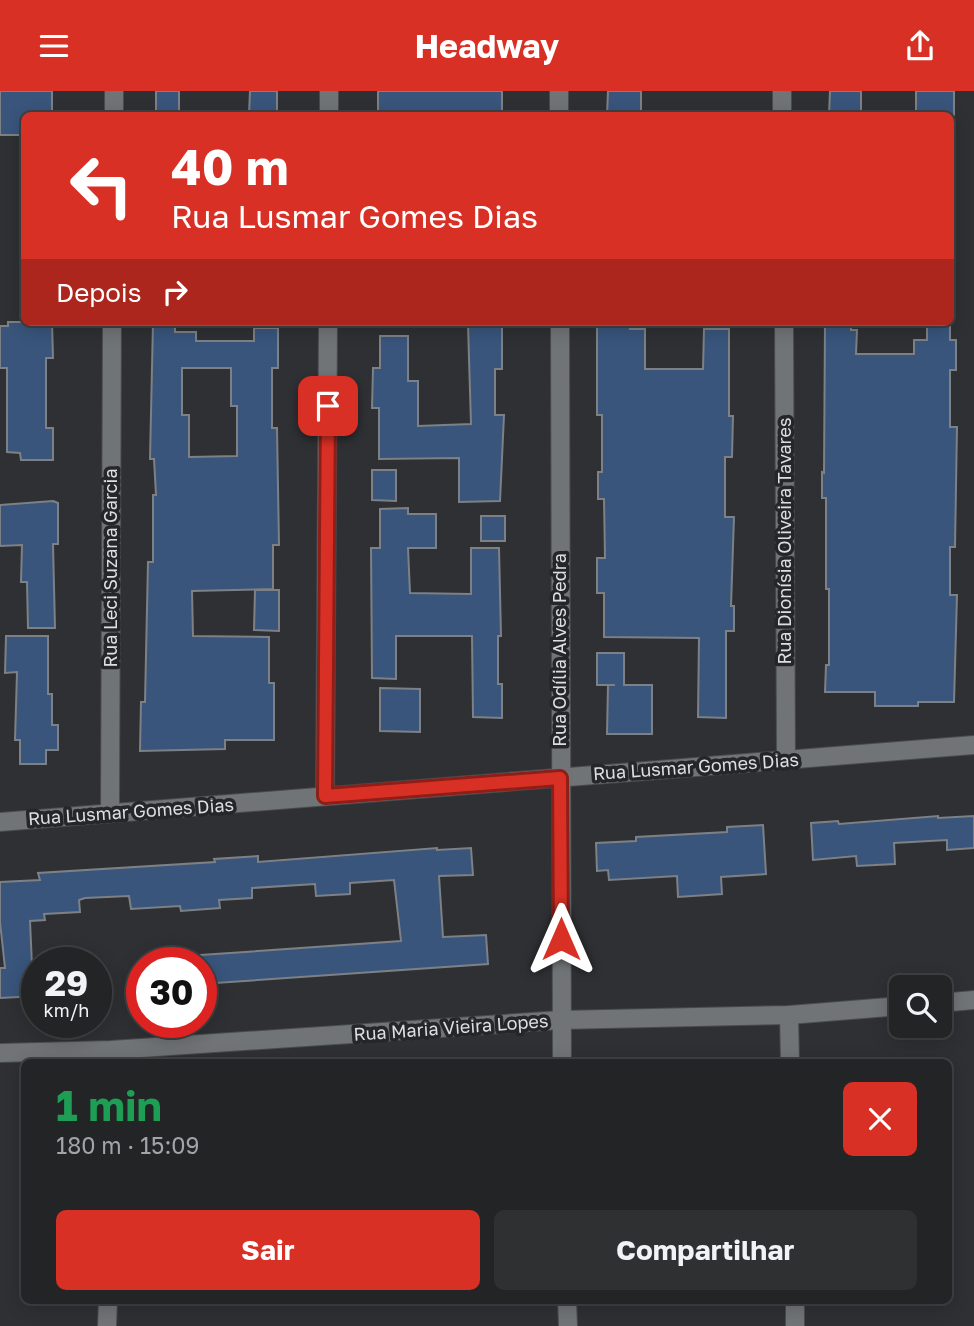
<!DOCTYPE html>
<html lang="pt">
<meta charset="utf-8">
<style>
body{margin:0;font-family:"Golos Text",sans-serif;background:#2e3032;color:#f1f3f6;height:100vh;display:flex;flex-direction:column;font-size:26px;white-space:nowrap}
*{box-sizing:border-box;margin:0}
p{font-size:23px;color:#a2a4a7}
.icon{flex:none;width:38px;height:38px;fill:none;stroke:currentColor;stroke-width:2;stroke-linecap:round;stroke-linejoin:round}
.map{position:relative;flex:1;overflow:hidden}
.panel{position:absolute;left:21px;top:968px;width:931px;height:245px;display:flex;flex-direction:column;background:#222426;border-radius:10px;box-shadow:0 4px 18px #0003,0 0 0 2px #3f4143}
.panel>*{flex:none}
.banner{position:absolute;left:21px;top:21px;width:933px;height:214px;border-radius:10px;box-shadow:0 4px 18px #0003,0 0 0 2px #3f4143;background:#d93025;color:#fff;overflow:hidden}
.controls{position:absolute;left:889px;top:884px;display:grid;gap:14px}
.controls a{display:grid;place-items:center;width:63px;height:63px;border-radius:10px;background:#222426;box-shadow:0 4px 18px #0003,0 0 0 2px #3f4143;font-size:35px}
.speed{position:absolute;left:21px;top:856px;display:flex;gap:14px;font-size:35px;font-weight:700;text-align:center}
.speed>*{display:grid;place-content:center;width:91px;height:91px;border-radius:50%;background:#222426;box-shadow:0 4px 18px #0003,0 0 0 2px #3f4143;line-height:1}
.speed small{font-size:18px;font-weight:400}
.speed .limit{border:10px solid #d22;background:#fff;color:#111}
.pin{position:absolute;display:grid;place-items:center;width:60px;height:60px;color:#fff;margin:-30px;border-radius:14px;box-shadow:0 4px 10px #0006}
.me{position:absolute;width:77px;margin:-38px;rotate:0deg;stroke-linejoin:round;filter:drop-shadow(0 0 5px #0008)}
.turn{display:flex;align-items:center;gap:24px;height:147px;padding:0 35px;font-size:32px}
.turn .icon{width:91px;height:91px;stroke-width:2.5}
.turn b{display:block;font-size:49px;line-height:60px}
.then{display:flex;align-items:center;height:66px;padding:0 35px;background:#0003;gap:14px;font-size:26px}
.round{display:grid;place-items:center;flex:none;width:74px;height:74px;border-radius:10px;background:#2e3032}
.headline{display:flex;align-items:center;justify-content:space-between;height:119px;padding:0 35px}
h1{font-size:42px;font-weight:700;line-height:52px;color:#1e9e55}
.action{display:flex;gap:14px;margin-top:auto;padding:14px 35px}
.action a{flex:1;height:80px;border-radius:10px;background:#d93025;color:#fff;font-size:28px;font-weight:700;line-height:80px;text-align:center}
.action a+a{background:#2e3032;color:#f1f3f6}
header{display:flex;justify-content:space-between;align-items:center;height:91px;padding:0 35px;background:#d93025;color:#fff;font-size:32px;font-weight:700}
.map>svg:first-child{display:block}
.building{fill:#39557c;stroke:#7d8084;stroke-width:2;fill-rule:evenodd}
.lines{fill:none;stroke-linecap:round;stroke-linejoin:round}
.minor-casing{stroke:#494b4e;stroke-width:20}
.minor{stroke:#717477;stroke-width:18}
.route-casing{stroke:#8d1f18;stroke-width:18}
.route{stroke:#d93025;stroke-width:12}
.labels{text-anchor:middle;stroke-width:7;stroke-linejoin:round;paint-order:stroke}
.street-label{font-size:18px;fill:#dcdee0;stroke:#242629}
</style>
<header><svg class="icon" aria-label="menu" viewBox="0 0 24 24"><path d="M4 6h16M4 12h16M4 18h16"/></svg>Headway<svg class="icon" aria-label="share" viewBox="0 0 24 24"><path d="M12 15V3M7 8l5-5 5 5M5 13v7h14v-7"/></svg></header>
<div class="map">
<svg width="974" height="1235" viewBox="0 0 974 1235">
<rect width="100%" height="100%" fill="#2e3033"/>
<g class="building">
<polygon points="0,0 52,0 52,24 24,24 24,44 0,44"/>
<rect x="156" y="0" width="23" height="24"/>
<polygon points="250,0 277,0 277,24 249,24"/>
<rect x="378" y="0" width="124" height="24"/>
<polygon points="608,0 641,0 641,24 607,24"/>
<polygon points="830,0 861,0 861,24 829,24"/>
<rect x="916" y="0" width="38" height="24"/>
<polygon points="8,231 52,231 53,267 46,267 46,337 53,337 53,369 21,369 20,362 7,361 7,277 0,277 0,235 8,235"/>
<path d="M153,231h22v10h21v9h58v-13h24v40h-6v60h5l2,117h-6v44l-81,2 1,45 76,1v46h5v57h-49v9l-85,2 1,-49h4l3,-140h5v-67h3l-2,-36h-4zM182,277h49v38h6v50l-48,1v-42h-7z"/>
<polygon points="476,231 502,231 502,278 495,278 495,324 504,324 500,410 459,411 459,367 379,368 379,317 372,317 373,277 380,277 380,245 408,245 408,290 418,290 418,335 471,333 468,234 476,234"/>
<polygon points="597,231 630,231 630,238 645,238 645,278 703,278 704,238 729,238 729,325 733,325 732,366 725,366 725,426 734,426 731,515 734,515 734,540 726,540 726,627 698,626 699,547 604,546 604,502 597,502 597,467 605,467 604,408 598,408 598,381 602,381 602,324 597,324"/>
<polygon points="825,231 851,231 851,239 857,239 856,263 914,263 914,249 927,249 927,231 950,231 950,249 956,249 956,279 950,279 950,336 957,336 955,456 950,456 950,504 957,504 954,611 918,611 918,615 875,615 875,601 825,601 826,574 829,574 829,498 826,498 826,407 822,407 822,381 824,382"/>
<polygon points="372,379 396,379 396,410 372,409"/>
<polygon points="53,410 58,412 58,453 53,453 55,537 28,537 27,491 21,491 22,454 0,455 0,414"/>
<polygon points="408,417 408,423 436,423 436,457 408,457 410,502 471,503 471,457 499,457 501,545 498,545 498,593 502,593 502,627 473,626 472,545 396,545 396,588 372,587 371,457 380,457 380,418"/>
<rect x="481" y="425" width="24" height="25"/>
<polygon points="255,499 279,499 279,540 254,539"/>
<polygon points="6,545 48,545 48,603 52,603 52,634 58,634 58,659 46,659 46,673 20,673 20,649 15,649 17,581 5,582"/>
<polygon points="597,562 624,562 624,594 652,594 652,643 607,643 608,594 615,594 597,594"/>
<polygon points="380,597 420,598 420,641 380,640"/>
<polygon points="938,725 938,727 974,725 974,757 947,759 947,749 894,752 895,773 857,775 856,765 813,769 811,732 838,730 839,733"/>
<polygon points="763,734 766,783 721,786 722,803 678,806 677,785 609,789 608,779 597,780 596,752 636,750 636,746 727,741 727,736"/>
<polygon points="437,757 437,759 471,757 473,784 439,785 443,846 486,844 488,873 201,893 201,864 401,850 394,789 350,792 350,803 316,805 315,793 252,797 252,807 219,809 220,817 181,820 180,815 131,818 129,805 85,807 79,809 80,821 44,823 45,829 30,830 32,875 37,875 37,905 0,907 0,877 5,877 0,831 0,791 40,789 38,782 215,771 214,768 258,765 258,771"/>
</g>
<g class="lines">
<g class="minor-casing">
<g id="minor">
<polyline points="559,0 559,24"/>
<polyline points="782,0 782,24"/>
<polyline points="114,24 114,0"/>
<polyline points="329,24 329,0"/>
<polyline points="560,231 562,971"/>
<polyline points="784,231 786,669"/>
<polyline points="325,705 328,231"/>
<polyline points="110,722 112,231"/>
<polyline points="0,731 974,654"/>
<polyline points="940,912 974,909"/>
<polyline points="789,924 790,971"/>
<polyline points="0,962 111,959 561,929 789,924 901,915"/>
<polyline points="567,1209 568,1235"/>
<polyline points="795,1209 795,1235"/>
<polyline points="107,1235 108,1209"/>
</g>
</g>
<use href="#minor" class="minor"/>
</g>
<g class="lines">
<g class="route-casing">
<polyline id="route" points="328,315 325,705 560,687 561,848"/>
</g>
<use href="#route" class="route"/>
</g>
<g class="labels">
<g class="street-label">
<text transform="translate(785 450) rotate(-90)" y="6">Rua Dionísia Oliveira Tavares</text>
<text transform="translate(111 477) rotate(-90)" y="6">Rua Leci Suzana Garcia</text>
<text transform="translate(560 559) rotate(-90)" y="6">Rua Odília Alves Pedra</text>
<text transform="translate(696 676) rotate(-4)" y="6">Rua Lusmar Gomes Dias</text>
<text transform="translate(131 721) rotate(-4)" y="6">Rua Lusmar Gomes Dias</text>
<text transform="translate(451 937) rotate(-4)" y="6">Rua Maria Vieira Lopes</text>
</g>
</g>
</svg>
<div class="controls">
<a><svg class="icon" aria-label="search" viewBox="0 0 24 24"><circle cx="10" cy="10" r="6"/><path d="M15 15l6 6"/></svg></a>
</div>
<div class="speed"><div>29<small>km/h</small></div><div class="limit">30</div></div>
<div class="pin" style="left:328px;top:315px;background:#d93025"><svg class="icon" aria-label="arrive" viewBox="0 0 24 24"><path d="M6 21V4h12l-3 4 3 4H6"/></svg></div>
<svg class="me" style="left:561px;top:848px" viewBox="-20 -20 40 40"><path d="M0-17L14 15 0 8-14 15z" fill="#d93025" stroke="#fff" stroke-width="4"/></svg>
<div class="banner">
<div class="turn"><svg class="icon" aria-label="left" viewBox="0 0 24 24"><path d="M17 20v-9H6M10 6l-5 5 5 5"/></svg><div><b>40 m</b>Rua Lusmar Gomes Dias</div></div>
<div class="then">Depois<svg class="icon" aria-label="right" viewBox="0 0 24 24"><path d="M7 20v-9h11M14 6l5 5-5 5"/></svg></div>
</div>
<section class="panel">
<div class="headline"><div><h1>1 min</h1><p>180 m · 15:09</p></div><a class="round" style="background:#d93025;color:#fff"><svg class="icon" aria-label="close" viewBox="0 0 24 24"><path d="M6 6l12 12M18 6L6 18"/></svg></a></div>
<div class="action"><a>Sair</a><a>Compartilhar</a></div>
</section>
</div>
